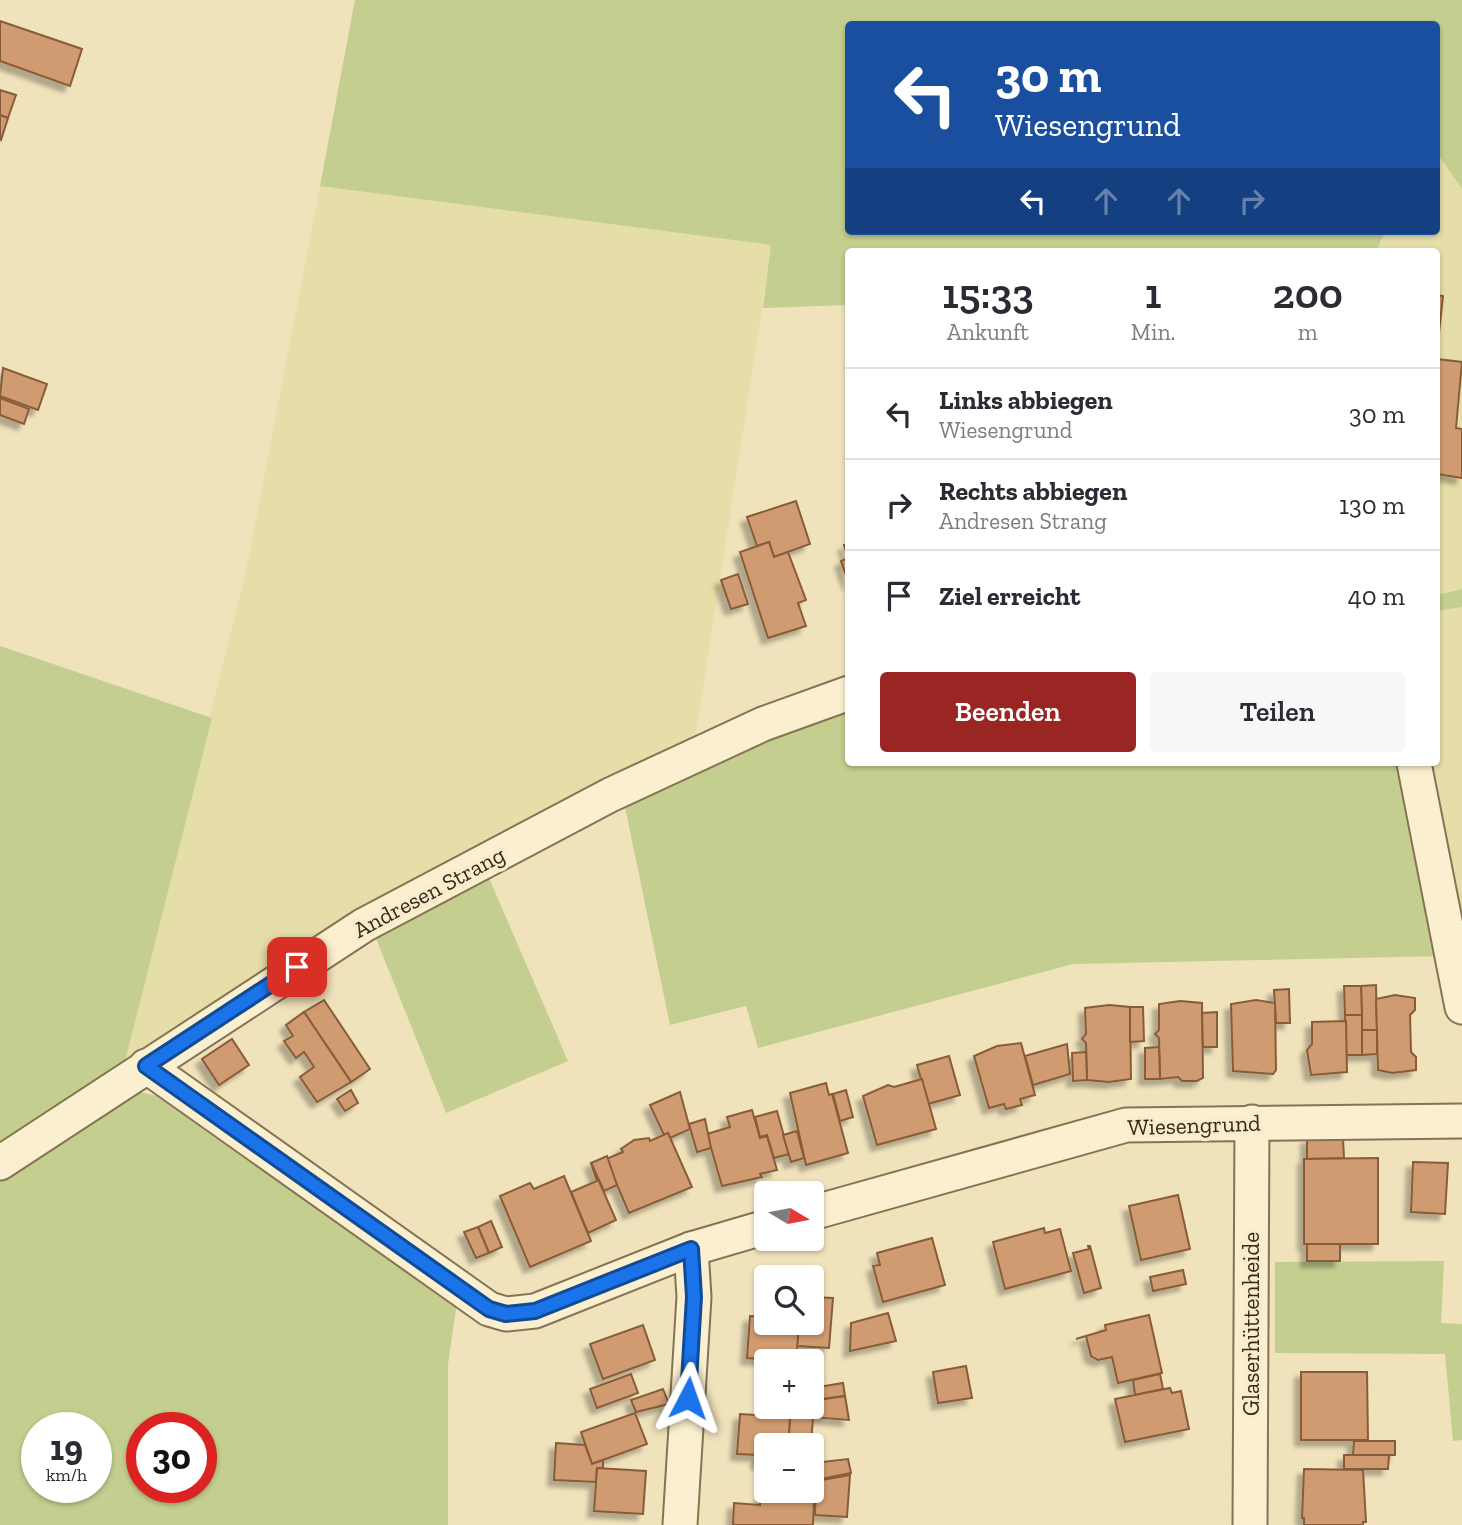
<!DOCTYPE html>
<html lang="de">
<meta charset="utf-8">
<style>
body{margin:0;font-family:"Zilla Slab",serif;background:#f7f7f7;color:#2b2b33;height:100vh;display:flex;flex-direction:column;font-size:26px;white-space:nowrap}
*{box-sizing:border-box;margin:0}
p{font-size:23px;color:#7c7c81}
.icon{flex:none;width:38px;height:38px;fill:none;stroke:currentColor;stroke-width:2;stroke-linecap:round;stroke-linejoin:round}
.map{position:relative;flex:1;overflow:hidden}
.details{position:absolute;left:845px;top:248px;width:595px;height:518px;display:flex;flex-direction:column;background:#fff;border-radius:7px;box-shadow:0 2px 5px #0004}
.details>*{flex:none}
.guide{position:absolute;left:845px;top:21px;width:595px;height:214px;border-radius:7px;box-shadow:0 2px 5px #0004;background:#1a4fa0;color:#fff;overflow:hidden}
.needle{width:46px;rotate:100deg}
.fabs{position:absolute;left:754px;top:1181px;display:grid;gap:14px}
.fabs a{display:grid;place-items:center;width:70px;height:70px;border-radius:7px;background:#fff;box-shadow:0 2px 5px #0004;font-size:35px}
.speed{position:absolute;left:21px;top:1412px;display:flex;gap:14px;font-size:35px;font-weight:700;text-align:center}
.speed>*{display:grid;place-content:center;width:91px;height:91px;border-radius:50%;background:#fff;box-shadow:0 2px 5px #0004;line-height:1}
.speed small{font-size:18px;font-weight:400}
.speed .limit{border:10px solid #d22;background:#fff;color:#111}
.pin{position:absolute;display:grid;place-items:center;width:60px;height:60px;color:#fff;margin:-30px;border-radius:14px;box-shadow:0 4px 10px #0006}
.me{position:absolute;width:77px;margin:-38px;rotate:4deg;stroke-linejoin:round;filter:drop-shadow(0 0 5px #0008)}
.turn{display:flex;align-items:center;gap:24px;height:147px;padding:0 35px;font-size:32px}
.turn .icon{width:91px;height:91px;stroke-width:2.5}
.turn b{display:block;font-size:49px;line-height:60px}
.lanes{display:flex;align-items:center;height:66px;padding:0 35px;background:#0003;justify-content:center;gap:35px;direction:ltr}
.lanes .off{opacity:.35}
.eta{display:flex;justify-content:space-evenly;align-items:center;height:119px;text-align:center}
.eta b{font-size:42px;font-weight:600;line-height:49px}
.primary-button{display:flex;gap:14px;margin-top:auto;padding:14px 35px}
.primary-button a{flex:1;height:80px;border-radius:7px;background:#992622;color:#fff;font-size:28px;font-weight:600;line-height:80px;text-align:center}
.primary-button a+a{background:#f7f7f7;color:#2b2b33}
ul{padding:0;list-style:none}
li{display:flex;align-items:center;gap:21px;height:91px;padding:0 35px;border-top:2px solid #e1e1e2}
li div{flex:1}
li b{display:block;font-size:26px}
li em{font-style:normal}
.map>svg:first-child{display:block}
.farmland{fill:#e6dea8}
.green{fill:#c4ce8f;fill-rule:evenodd}
.building{fill:#d09b6f;stroke:#885c39;stroke-width:2;filter:url(#shadow)}
.lines{fill:none;stroke-linecap:round;stroke-linejoin:round}
.minor-casing{stroke:#877254;stroke-width:37}
.minor{stroke:#faefce;stroke-width:33}
.route-casing{stroke:#114b97;stroke-width:18}
.route{stroke:#1a73e8;stroke-width:12}
.labels{text-anchor:middle;stroke-width:7;stroke-linejoin:round;paint-order:stroke}
.street-label{font-size:23px;fill:#36291a;stroke:#f7eccb}
</style>
<div class="map">
<svg width="1462" height="1525" viewBox="0 0 1462 1525">
<defs>
<filter id="shadow"><feDropShadow dx="-6" dy="6" stdDeviation="2" flood-color="#0004"/></filter>
</defs>
<rect width="100%" height="100%" fill="#f0e2bb"/>
<g class="farmland">
<polygon points="1437,153 1462,189 1462,589 1437,595 1437,252 1376,252 1385,231 1437,231"/>
<polygon points="320,186 772,245 695,739 123,1069 246,571"/>
<polygon points="1462,607 1462,916 1432,763 1437,763 1437,611"/>
</g>
<g class="green">
<polygon points="355,0 1462,0 1462,189 1437,153 1437,24 849,24 849,231 1385,231 1376,252 849,252 849,305 763,308 771,245 320,186"/>
<polygon points="1462,589 1462,607 1437,611 1437,595"/>
<polygon points="0,646 212,718 123,1069 0,1152"/>
<polygon points="849,703 849,763 1407,763 1445,956 1073,964 758,1048 746,1006 670,1025 623,797"/>
<polygon points="486,871 568,1061 446,1113 373,931"/>
<path d="M130,1090l46,10 281,202 -9,62v161h-448v-345zM37,1428h59v60h-59zM142,1428h59v60h-59z"/>
<polygon points="1444,1261 1441,1323 1462,1324 1462,1440 1453,1441 1445,1354 1275,1353 1275,1262"/>
</g>
<g class="building">
<polygon points="0,21 82,49 70,86 0,61"/>
<polygon points="0,90 16,95 8,118 0,115"/>
<polygon points="0,115 8,118 1,140 0,139"/>
<polygon points="1437,295 1443,296 1438,342 1437,342"/>
<polygon points="1437,359 1462,362 1456,428 1462,429 1462,478 1437,474"/>
<polygon points="3,368 47,384 38,410 0,396"/>
<polygon points="0,398 29,409 24,424 0,415"/>
<polygon points="796,501 810,544 774,557 769,542 757,546 747,517"/>
<polygon points="769,542 774,557 788,552 806,600 798,603 806,626 768,638 740,552"/>
<polygon points="849,544 849,584 841,561 848,558 844,545"/>
<polygon points="738,574 748,604 731,609 721,580"/>
<polygon points="1376,985 1377,1030 1362,1030 1361,986"/>
<polygon points="1344,986 1361,986 1362,1015 1345,1015"/>
<polygon points="1289,989 1290,1023 1276,1023 1274,990"/>
<polygon points="1395,995 1415,998 1415,1010 1410,1015 1411,1052 1416,1057 1416,1070 1392,1073 1378,1070 1376,999"/>
<polygon points="324,1000 370,1069 351,1082 304,1012"/>
<polygon points="1256,1000 1275,1003 1276,1070 1273,1074 1233,1071 1231,1004"/>
<polygon points="1180,1001 1202,1003 1203,1078 1197,1081 1182,1081 1178,1077 1160,1079 1159,1038 1155,1034 1159,1030 1159,1004"/>
<polygon points="1109,1005 1130,1007 1131,1079 1109,1082 1087,1080 1086,1043 1082,1039 1086,1034 1085,1008"/>
<polygon points="1130,1007 1143,1007 1144,1041 1130,1042"/>
<polygon points="304,1012 351,1082 317,1102 300,1077 314,1067 304,1052 296,1058 284,1041 293,1036 286,1025"/>
<polygon points="1217,1012 1217,1047 1203,1047 1202,1013"/>
<polygon points="1345,1015 1362,1015 1362,1055 1346,1055"/>
<polygon points="1346,1021 1347,1072 1311,1075 1307,1050 1312,1044 1312,1022"/>
<polygon points="1362,1030 1377,1030 1377,1054 1362,1055"/>
<polygon points="232,1039 249,1065 219,1085 202,1059"/>
<polygon points="1021,1043 1035,1095 1020,1099 1022,1105 1006,1109 1004,1104 989,1108 974,1056 997,1046"/>
<polygon points="1067,1044 1070,1074 1033,1085 1025,1056"/>
<polygon points="1159,1047 1160,1079 1145,1079 1145,1048"/>
<polygon points="1086,1052 1087,1080 1073,1081 1072,1053"/>
<polygon points="949,1056 960,1095 928,1104 917,1065"/>
<polygon points="922,1079 936,1129 877,1145 863,1096 888,1085 894,1087"/>
<polygon points="826,1083 829,1095 832,1094 848,1153 806,1165 790,1093"/>
<polygon points="351,1090 358,1103 345,1111 337,1099"/>
<polygon points="846,1090 853,1117 840,1121 833,1094"/>
<polygon points="680,1092 690,1129 670,1138 668,1133 664,1135 650,1105"/>
<polygon points="752,1110 760,1138 767,1136 777,1170 760,1174 762,1177 722,1186 707,1134 730,1127 727,1117"/>
<polygon points="777,1111 789,1154 774,1158 767,1135 760,1137 755,1117"/>
<polygon points="705,1119 711,1148 697,1152 689,1124"/>
<polygon points="797,1131 804,1158 791,1162 783,1135"/>
<polygon points="668,1133 692,1187 629,1213 606,1159 623,1152 621,1149 634,1140 649,1138 650,1141"/>
<polygon points="1307,1138 1343,1138 1344,1158 1307,1159"/>
<polygon points="607,1156 617,1185 604,1191 591,1163"/>
<polygon points="1378,1158 1378,1244 1304,1244 1304,1159"/>
<polygon points="1413,1162 1448,1163 1445,1214 1411,1212"/>
<polygon points="591,1163 616,1220 588,1233 571,1192 597,1181"/>
<polygon points="564,1176 591,1241 530,1267 500,1196 530,1183 534,1189"/>
<polygon points="1178,1195 1190,1249 1141,1260 1129,1206"/>
<polygon points="491,1221 502,1247 489,1253 478,1227"/>
<polygon points="478,1227 489,1253 476,1258 464,1232"/>
<polygon points="1044,1228 1045,1233 1060,1229 1071,1271 1005,1289 993,1242"/>
<polygon points="932,1238 945,1285 883,1302 873,1266 880,1265 877,1253"/>
<rect x="1307" y="1244" width="33" height="17"/>
<polygon points="1088,1246 1090,1246 1101,1288 1084,1293 1073,1253 1089,1249"/>
<polygon points="1183,1270 1186,1284 1153,1291 1150,1277"/>
<polygon points="812,1297 833,1298 829,1348 797,1346 799,1323 812,1323"/>
<polygon points="888,1313 896,1341 850,1351 851,1323"/>
<polygon points="1149,1315 1162,1373 1118,1383 1112,1357 1098,1360 1091,1356 1086,1336 1076,1339 1106,1330 1105,1325"/>
<polygon points="750,1316 766,1317 766,1323 799,1323 796,1362 747,1358"/>
<polygon points="643,1325 655,1360 603,1379 590,1344"/>
<polygon points="812,1362 821,1362 819,1386 812,1387"/>
<polygon points="966,1366 972,1398 938,1403 933,1372"/>
<polygon points="1301,1372 1367,1372 1368,1440 1301,1440"/>
<polygon points="631,1374 638,1393 597,1408 590,1389"/>
<polygon points="1160,1374 1163,1389 1135,1395 1133,1380"/>
<polygon points="843,1383 845,1396 814,1400 812,1388"/>
<polygon points="1170,1388 1172,1393 1181,1391 1189,1429 1125,1442 1115,1399"/>
<polygon points="663,1389 669,1404 636,1412 631,1400"/>
<polygon points="845,1396 849,1420 813,1417 811,1446 788,1446 791,1407 812,1407 812,1401"/>
<polygon points="635,1413 647,1444 592,1464 581,1432"/>
<polygon points="740,1414 790,1417 788,1446 766,1446 766,1464 757,1463 758,1455 737,1454"/>
<polygon points="1354,1441 1395,1441 1395,1455 1353,1455"/>
<polygon points="556,1443 585,1445 592,1464 603,1460 603,1468 597,1468 596,1482 554,1480"/>
<polygon points="1344,1455 1389,1455 1388,1469 1344,1469"/>
<polygon points="848,1459 851,1473 816,1480 813,1463"/>
<polygon points="597,1468 646,1471 643,1514 594,1511"/>
<polygon points="1304,1469 1363,1470 1366,1522 1363,1522 1363,1525 1304,1525 1304,1518 1302,1518"/>
<polygon points="850,1475 847,1517 815,1515 816,1481"/>
<polygon points="760,1497 814,1501 813,1525 733,1525 734,1503 760,1505"/>
</g>
<g class="lines">
<g class="minor-casing">
<g id="minor">
<polyline points="1414,763 1462,1007"/>
<polyline points="146,1066 489,1309 506,1314 535,1311 691,1249 766,1227"/>
<polyline points="0,1163 364,925 610,795 763,724 849,693"/>
<polyline points="812,1213 1126,1125 1462,1121"/>
<polyline points="680,1525 694,1297 691,1249"/>
<polyline points="1250,1525 1252,1122"/>
</g>
</g>
<use href="#minor" class="minor"/>
</g>
<g class="lines">
<g class="route-casing">
<polyline id="route" points="297,967 146,1066 489,1309 506,1314 535,1311 691,1249 694,1297 688,1398"/>
</g>
<use href="#route" class="route"/>
</g>
<g class="labels">
<g class="street-label">
<text transform="translate(429 892) rotate(-28)" y="8">Andresen Strang</text>
<text transform="translate(1194 1125) rotate(-2)" y="8">Wiesengrund</text>
<text transform="translate(1251 1324) rotate(-90)" y="8">Glaserhüttenheide</text>
</g>
</g>
</svg>
<div class="fabs">
<a><svg class="needle" viewBox="-14 -14 28 28"><path d="M0-13l5 13h-10z" fill="#e53935"/><path d="M0 13l5-13h-10z" fill="#7c7c81"/></svg></a>
<a><svg class="icon" aria-label="search" viewBox="0 0 24 24"><circle cx="10" cy="10" r="6"/><path d="M15 15l6 6"/></svg></a>
<a>+</a>
<a>−</a>
</div>
<div class="speed"><div>19<small>km/h</small></div><div class="limit">30</div></div>
<div class="pin" style="left:297px;top:967px;background:#d93025"><svg class="icon" aria-label="arrive" viewBox="0 0 24 24"><path d="M6 21V4h12l-3 4 3 4H6"/></svg></div>
<svg class="me" style="left:688px;top:1398px" viewBox="-20 -20 40 40"><path d="M0-17L14 15 0 8-14 15z" fill="#1a73e8" stroke="#fff" stroke-width="4"/></svg>
<div class="guide">
<div class="turn"><svg class="icon" aria-label="left" viewBox="0 0 24 24"><path d="M17 20v-9H6M10 6l-5 5 5 5"/></svg><div><b>30 m</b>Wiesengrund</div></div>
<div class="lanes"><svg class="icon" aria-label="left" viewBox="0 0 24 24"><path d="M17 20v-9H6M10 6l-5 5 5 5"/></svg><svg class="icon off" aria-label="ahead" viewBox="0 0 24 24"><path d="M12 20V5M6 11l6-6 6 6"/></svg><svg class="icon off" aria-label="ahead" viewBox="0 0 24 24"><path d="M12 20V5M6 11l6-6 6 6"/></svg><svg class="icon off" aria-label="right" viewBox="0 0 24 24"><path d="M7 20v-9h11M14 6l5 5-5 5"/></svg></div>
</div>
<section class="details">
<div class="eta">
<div><b>15:33</b><p>Ankunft</p></div>
<div><b>1</b><p>Min.</p></div>
<div><b>200</b><p>m</p></div>
</div>
<ul>
<li><svg class="icon" aria-label="left" viewBox="0 0 24 24"><path d="M17 20v-9H6M10 6l-5 5 5 5"/></svg><div><b>Links abbiegen</b><p>Wiesengrund</p></div><em>30 m</em></li>
<li><svg class="icon" aria-label="right" viewBox="0 0 24 24"><path d="M7 20v-9h11M14 6l5 5-5 5"/></svg><div><b>Rechts abbiegen</b><p>Andresen Strang</p></div><em>130 m</em></li>
<li><svg class="icon" aria-label="arrive" viewBox="0 0 24 24"><path d="M6 21V4h12l-3 4 3 4H6"/></svg><div><b>Ziel erreicht</b></div><em>40 m</em></li>
</ul>
<div class="primary-button"><a>Beenden</a><a>Teilen</a></div>
</section>
</div>
